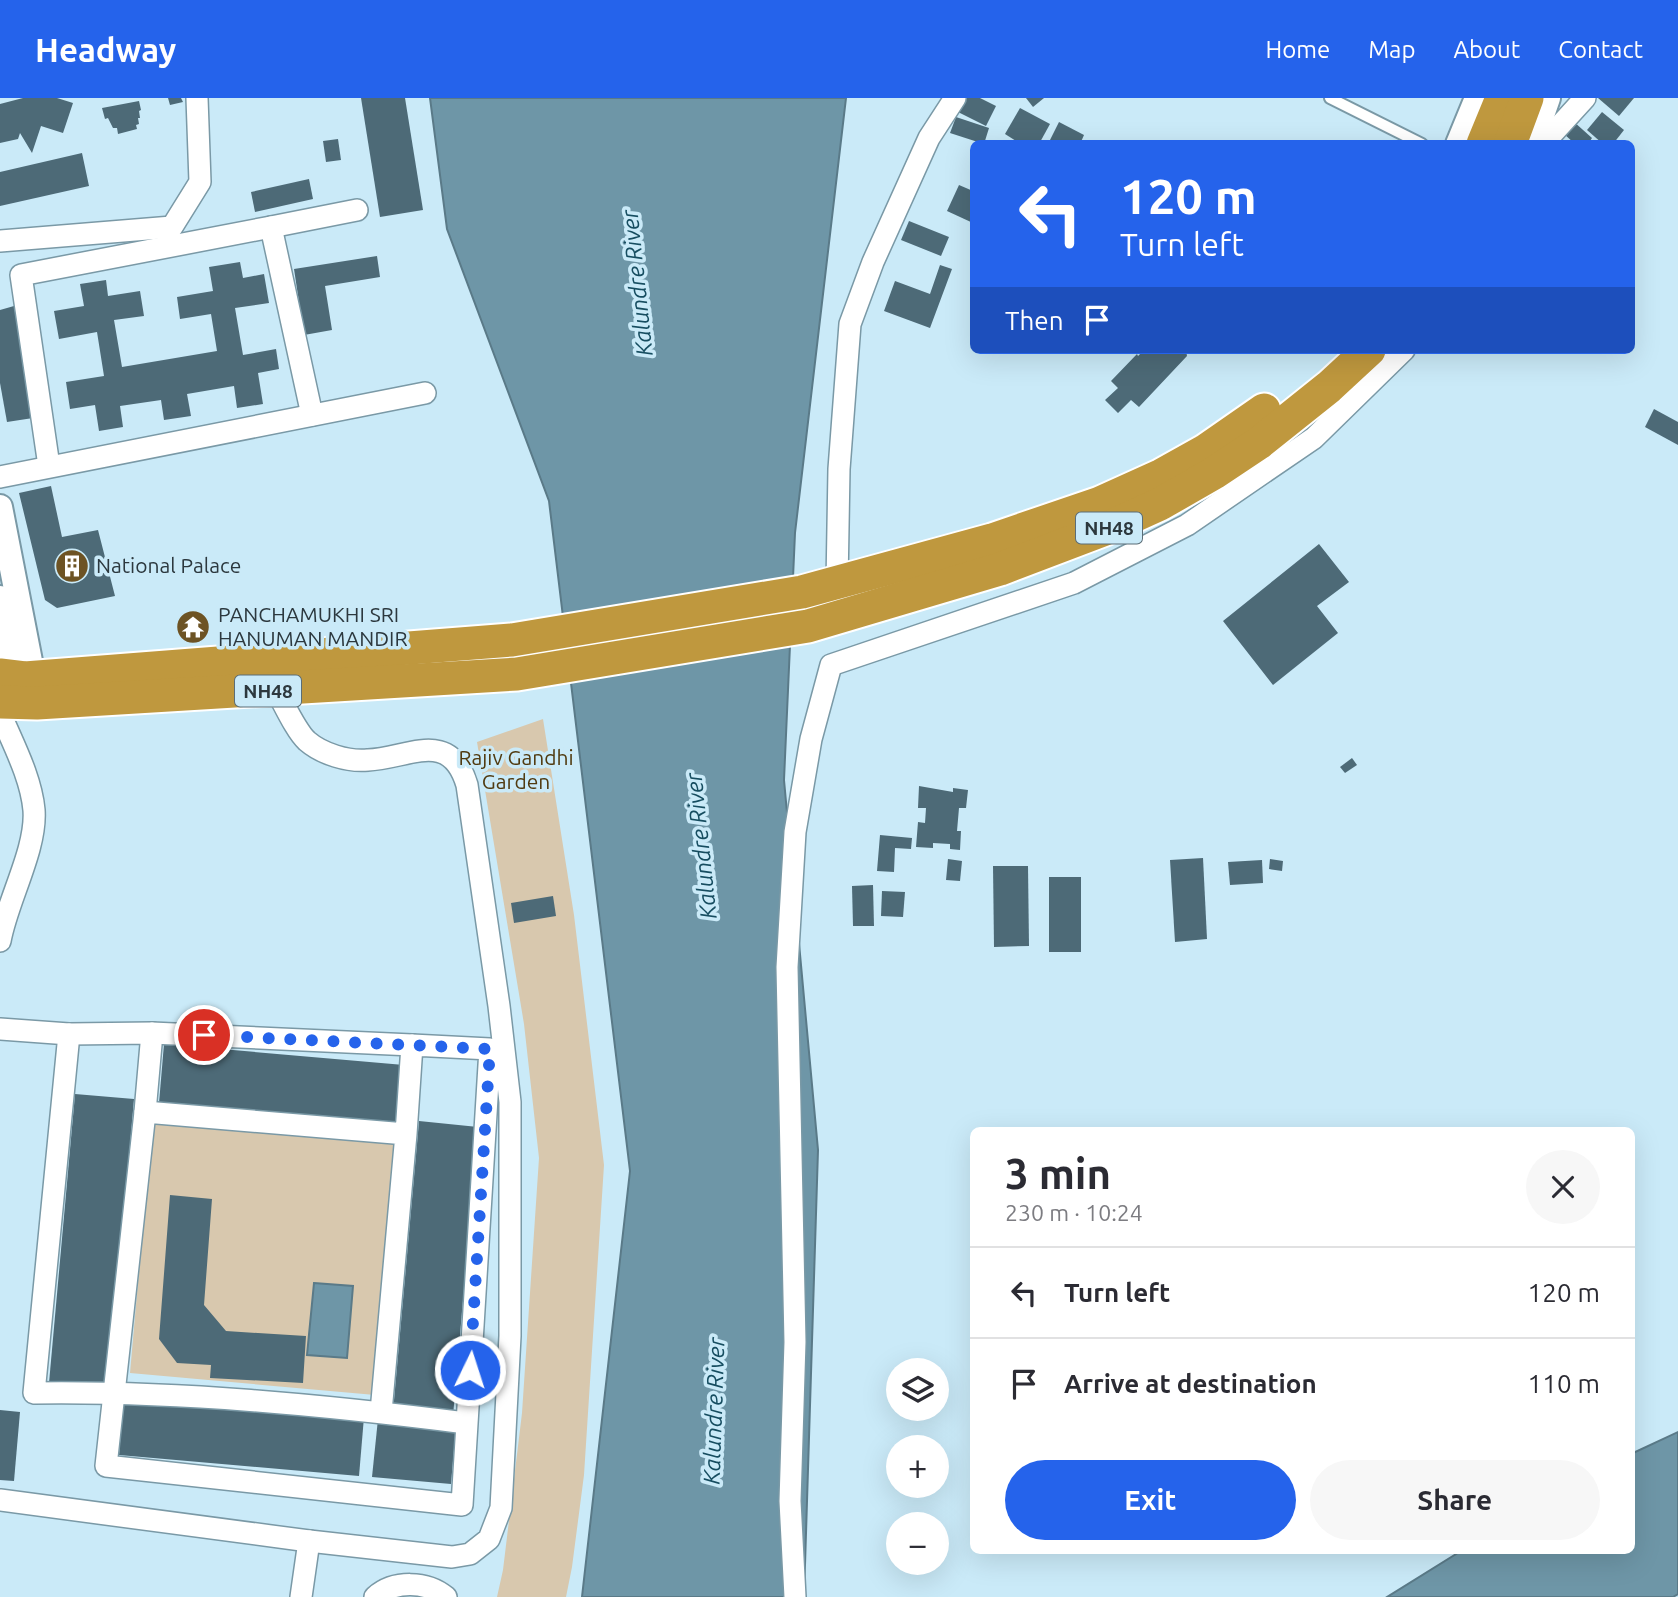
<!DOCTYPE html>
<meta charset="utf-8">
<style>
body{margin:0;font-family:Ubuntu,sans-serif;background:#f7f7f7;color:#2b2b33;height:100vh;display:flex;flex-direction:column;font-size:26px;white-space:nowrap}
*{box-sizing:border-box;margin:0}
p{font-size:23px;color:#7c7c81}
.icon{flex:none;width:38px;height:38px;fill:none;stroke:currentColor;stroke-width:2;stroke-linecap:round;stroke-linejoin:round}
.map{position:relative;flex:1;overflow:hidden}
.sheet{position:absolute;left:970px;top:1029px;width:665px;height:427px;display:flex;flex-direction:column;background:#fff;border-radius:10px;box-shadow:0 7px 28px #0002}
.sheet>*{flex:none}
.hud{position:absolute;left:970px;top:42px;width:665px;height:214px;border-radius:10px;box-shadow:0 7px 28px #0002;background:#2563eb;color:#fff;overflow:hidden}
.controls{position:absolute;left:886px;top:1260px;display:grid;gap:14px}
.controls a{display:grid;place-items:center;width:63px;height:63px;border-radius:50%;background:#fff;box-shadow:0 7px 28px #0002;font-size:35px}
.pin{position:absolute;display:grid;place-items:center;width:60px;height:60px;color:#fff;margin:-30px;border:4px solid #fff;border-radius:50%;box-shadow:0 2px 7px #0007}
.me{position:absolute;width:77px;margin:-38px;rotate:4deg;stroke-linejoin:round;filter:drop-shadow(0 0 5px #0008)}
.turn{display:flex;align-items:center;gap:24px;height:147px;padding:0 35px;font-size:32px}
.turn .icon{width:91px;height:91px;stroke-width:2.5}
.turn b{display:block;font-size:49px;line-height:60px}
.then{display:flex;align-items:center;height:66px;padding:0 35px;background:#0003;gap:14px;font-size:26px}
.round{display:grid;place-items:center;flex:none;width:74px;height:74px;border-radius:37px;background:#f7f7f7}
.headline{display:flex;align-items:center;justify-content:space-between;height:119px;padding:0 35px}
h1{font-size:42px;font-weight:700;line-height:52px}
.primary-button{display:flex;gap:14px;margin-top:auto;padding:14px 35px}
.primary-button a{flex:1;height:80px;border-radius:42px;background:#2563eb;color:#fff;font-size:28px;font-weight:700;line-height:80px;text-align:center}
.primary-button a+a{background:#f7f7f7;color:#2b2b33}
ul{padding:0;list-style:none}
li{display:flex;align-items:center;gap:21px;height:91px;padding:0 35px;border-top:2px solid #e1e1e2}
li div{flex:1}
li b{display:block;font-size:26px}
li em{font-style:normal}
header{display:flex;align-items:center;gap:42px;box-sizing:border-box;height:98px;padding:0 35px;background:#2563eb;color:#fff}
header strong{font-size:33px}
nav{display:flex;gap:38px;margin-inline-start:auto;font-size:24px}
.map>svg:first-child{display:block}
.green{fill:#d8c8ae}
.water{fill:#6e96a7;stroke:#5a7a88;stroke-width:2}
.building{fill:#4d6a77}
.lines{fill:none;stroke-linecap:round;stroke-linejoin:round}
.service-casing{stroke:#7a99a6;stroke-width:14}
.minor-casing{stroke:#7a99a6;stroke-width:24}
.tertiary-casing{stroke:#7a99a6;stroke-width:28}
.trunk-casing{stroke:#fff;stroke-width:37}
.service{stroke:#fff;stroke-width:10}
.minor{stroke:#fff;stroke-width:21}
.tertiary{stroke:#fff;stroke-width:24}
.trunk{stroke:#bf983e;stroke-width:33}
.route{stroke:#2563eb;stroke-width:12;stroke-dasharray:0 21.6}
.labels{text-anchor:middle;stroke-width:7;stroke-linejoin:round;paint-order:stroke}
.shield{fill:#caeaf8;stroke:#5b6d76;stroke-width:2}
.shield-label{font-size:19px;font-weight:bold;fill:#2c383e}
.poi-label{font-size:21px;fill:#2c383e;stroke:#caeaf8;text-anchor:start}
.park-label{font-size:21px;fill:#503a10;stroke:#caeaf8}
.water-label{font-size:23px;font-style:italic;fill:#164d60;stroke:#caeaf8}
</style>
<header>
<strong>Headway</strong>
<nav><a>Home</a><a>Map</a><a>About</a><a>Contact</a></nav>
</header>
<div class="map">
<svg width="1678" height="1499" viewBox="0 0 1678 1499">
<rect width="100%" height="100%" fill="#caeaf8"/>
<g class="green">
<polygon points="543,621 574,817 604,1067 584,1377 572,1469 566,1499 497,1499 503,1472 522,1315 539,1060 524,926 477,644"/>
<polygon points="152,1025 397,1046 375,1297 130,1275"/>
</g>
<g class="water">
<polygon points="430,0 846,0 795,435 784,682 818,1052 804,1499 582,1499 630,1073 549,403 447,131"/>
<polygon points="314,1185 353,1188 347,1260 307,1257"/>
<polygon points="1678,1334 1678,1496 1673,1499 1387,1499 1461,1453 1631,1452 1631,1356"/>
</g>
<g class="building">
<polygon points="23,0 57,0 73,5 63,35 41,28 32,55 20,35 18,41 0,45 0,6"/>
<polygon points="168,0 181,0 183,4 170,7"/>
<polygon points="361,0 405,0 423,112 380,119"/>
<polygon points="962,0 980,0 996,8 986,28 956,13"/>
<polygon points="1026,0 1044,0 1033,9"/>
<polygon points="1598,0 1634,0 1619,18"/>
<polygon points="139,3 141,12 139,13 140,20 138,20 139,26 136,27 137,31 118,36 117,30 113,30 108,20 105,21 102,10"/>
<polygon points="1020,10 1050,26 1039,46 1021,46 1005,36"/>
<polygon points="1602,14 1624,32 1613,46 1603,46 1587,32"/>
<polygon points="956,19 989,30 984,46 950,35"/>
<polygon points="1573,23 1592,40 1588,46 1575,46 1563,35"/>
<polygon points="1059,24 1084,37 1080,46 1048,46"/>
<polygon points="338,41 341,62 326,64 323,43"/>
<polygon points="82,55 89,88 0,108 0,74"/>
<polygon points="309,81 313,101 255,114 251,94"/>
<polygon points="959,87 973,93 973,125 947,113"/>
<polygon points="909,123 949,139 941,158 901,142"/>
<polygon points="377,158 380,179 325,188 332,232 304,237 294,171"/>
<polygon points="240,164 243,180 264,176 269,205 235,210 243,257 276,251 279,271 258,275 263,306 237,310 234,288 187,296 191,318 164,322 161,302 120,308 123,329 99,333 95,307 70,311 66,284 104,278 97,234 59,241 54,213 84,208 80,186 106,182 108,198 140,193 144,218 114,222 122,269 217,253 211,216 180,221 177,199 213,193 209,169"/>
<polygon points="940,167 952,171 930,230 884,213 895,183 930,196"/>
<polygon points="14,208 33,320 7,324 0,285 0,212"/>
<polygon points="1144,252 1186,252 1187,258 1139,309 1131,302 1118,315 1105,302 1118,290 1111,283 1137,256 1138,258"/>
<polygon points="1654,311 1678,324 1678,347 1645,329"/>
<polygon points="51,388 62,439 98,432 115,498 57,510 45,502 19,395"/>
<polygon points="1319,446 1349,484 1317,508 1338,535 1273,587 1223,523"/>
<polygon points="1352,660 1357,667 1345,675 1340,669"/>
<polygon points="919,688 953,694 953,690 968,692 966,710 959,710 957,733 961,733 960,752 950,751 950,746 933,745 933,750 916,749 918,724 925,725 926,710 918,710"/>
<polygon points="880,737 912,740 911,751 895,750 894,774 877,773"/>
<polygon points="1203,760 1207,841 1175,844 1170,762"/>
<polygon points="948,761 962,763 960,783 946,782"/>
<polygon points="1270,761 1283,763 1282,773 1269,771"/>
<polygon points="1262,762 1263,785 1230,787 1228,764"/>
<polygon points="993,768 1028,768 1029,848 994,849"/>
<rect x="1049" y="779" width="32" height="75"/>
<polygon points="873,787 874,828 853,828 852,788"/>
<polygon points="882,793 905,794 903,819 881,818"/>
<polygon points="553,798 556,818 514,825 511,805"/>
<polygon points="164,946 404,967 398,1026 159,1005"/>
<polygon points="75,996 134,1001 109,1291 49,1285"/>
<polygon points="419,1023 478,1029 453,1318 393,1313"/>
<polygon points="170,1097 212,1101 204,1207 226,1233 306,1238 303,1285 210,1280 211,1267 177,1265 159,1241"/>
<polygon points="124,1298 364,1319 359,1378 119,1357"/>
<polygon points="0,1312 20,1314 14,1383 0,1382"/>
<polygon points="378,1321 456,1328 451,1386 372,1379"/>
</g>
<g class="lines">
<g class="service-casing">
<polyline id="service" points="1330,0 1422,46"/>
</g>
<g class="minor-casing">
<g id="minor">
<polyline points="1543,46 1585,0"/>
<polyline points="271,129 357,112"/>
<polyline points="0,143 172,129 200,84 197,0"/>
<polyline points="49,368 21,177 271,129 312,317"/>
<polyline points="0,379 425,295"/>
<polyline points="837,486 839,371 850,226 873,164 929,40 955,0"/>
<path d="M0,615c13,31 31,64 34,97 3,39 -27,91 -34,131"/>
<path d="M0,931l69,5 -35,359c144,-2 289,12 432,30"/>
<polyline points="152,935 412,947"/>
<polyline points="69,936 152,935 145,1014"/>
<polyline points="381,1314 406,1036 412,947 490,951 462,1407 106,1368 145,1014 406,1036"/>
<path d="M0,1402l309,41 143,16 18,-3 19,-15 12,-31 9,-172v-234l-11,-96 -32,-221c-17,-57 -58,-27 -99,-25 -20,2 -46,-6 -61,-19 -11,-10 -23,-37 -31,-51"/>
<polyline points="301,1499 309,1443"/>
<path d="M375,1499c19,-17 52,-16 71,0"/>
<polyline points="795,1499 790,1403 795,1244 787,869 795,734 811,641 831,567 1074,485 1187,427 1314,340 1404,252"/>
</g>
</g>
<g class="tertiary-casing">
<g id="tertiary">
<polyline points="1458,46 1477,0"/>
<polyline points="1532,46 1548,0"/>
<polyline points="0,409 36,594"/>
<polyline points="0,500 17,593"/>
</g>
</g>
<g class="trunk-casing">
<g id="trunk">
<polyline points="1483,46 1502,0"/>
<polyline points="1510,46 1527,0"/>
<polyline points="0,577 25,580 512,542 802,494 992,442 1100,405 1162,377 1205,353 1264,312"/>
<polyline points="0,604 37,605 517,576 808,528 1000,471 1105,431 1160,406 1214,375 1259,345 1329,289 1369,252"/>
</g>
</g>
<use href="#service" class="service"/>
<use href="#minor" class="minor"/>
<use href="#tertiary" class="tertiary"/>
<use href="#trunk" class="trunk"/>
</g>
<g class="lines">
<polyline class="route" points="204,937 490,951 470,1272"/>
</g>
<defs>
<g id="building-disc" transform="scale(1.75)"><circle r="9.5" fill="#6d5324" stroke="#caeaf8"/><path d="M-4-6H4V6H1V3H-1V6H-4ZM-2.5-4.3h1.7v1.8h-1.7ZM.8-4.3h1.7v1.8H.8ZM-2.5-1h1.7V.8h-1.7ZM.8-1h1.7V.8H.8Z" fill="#fff"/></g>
<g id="temple-disc" transform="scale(1.75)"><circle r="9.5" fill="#6d5324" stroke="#caeaf8"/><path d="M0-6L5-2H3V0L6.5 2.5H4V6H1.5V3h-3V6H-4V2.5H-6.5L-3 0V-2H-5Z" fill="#fff"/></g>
</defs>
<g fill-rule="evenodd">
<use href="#building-disc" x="72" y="468"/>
<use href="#temple-disc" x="193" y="529"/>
</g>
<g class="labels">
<g class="shield">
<rect x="1076" y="414.5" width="66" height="31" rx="5"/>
<rect x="235" y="577.5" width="66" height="31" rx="5"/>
</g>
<g class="shield-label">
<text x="1109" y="437">NH48</text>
<text x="268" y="600">NH48</text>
</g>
<g class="poi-label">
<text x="96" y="475">National Palace</text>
<text x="218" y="524">PANCHAMUKHI SRI<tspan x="218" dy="24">HANUMAN MANDIR</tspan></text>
</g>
<g class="park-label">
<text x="516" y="667">Rajiv Gandhi<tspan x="516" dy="24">Garden</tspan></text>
</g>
<g class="water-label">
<text transform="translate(637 185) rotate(-96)" y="8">Kalundre River</text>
<text transform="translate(701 748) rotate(-96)" y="8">Kalundre River</text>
<text transform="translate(714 1313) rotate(-88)" y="8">Kalundre River</text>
</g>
</g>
</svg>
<div class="controls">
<a><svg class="icon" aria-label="layers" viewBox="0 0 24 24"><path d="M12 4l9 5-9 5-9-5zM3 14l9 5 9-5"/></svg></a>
<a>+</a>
<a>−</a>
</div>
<div class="pin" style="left:204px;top:937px;background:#d93025"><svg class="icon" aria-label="arrive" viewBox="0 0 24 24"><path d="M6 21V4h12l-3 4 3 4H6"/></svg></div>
<svg class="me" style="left:470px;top:1272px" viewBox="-20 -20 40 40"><circle r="17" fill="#2563eb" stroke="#fff" stroke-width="3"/><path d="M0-11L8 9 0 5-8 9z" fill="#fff"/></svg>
<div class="hud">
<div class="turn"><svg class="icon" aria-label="left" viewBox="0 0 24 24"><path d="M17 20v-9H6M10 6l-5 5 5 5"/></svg><div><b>120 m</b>Turn left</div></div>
<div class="then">Then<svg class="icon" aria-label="arrive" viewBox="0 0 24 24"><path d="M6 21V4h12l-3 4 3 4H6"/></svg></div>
</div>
<section class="sheet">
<div class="headline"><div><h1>3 min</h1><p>230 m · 10:24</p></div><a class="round"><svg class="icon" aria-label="close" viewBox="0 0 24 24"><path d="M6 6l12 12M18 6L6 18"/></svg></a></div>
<ul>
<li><svg class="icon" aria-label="left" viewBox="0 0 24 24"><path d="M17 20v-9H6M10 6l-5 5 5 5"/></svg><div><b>Turn left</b></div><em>120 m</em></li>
<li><svg class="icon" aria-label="arrive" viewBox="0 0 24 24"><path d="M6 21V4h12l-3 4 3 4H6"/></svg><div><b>Arrive at destination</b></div><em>110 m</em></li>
</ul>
<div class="primary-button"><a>Exit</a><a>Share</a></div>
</section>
</div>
